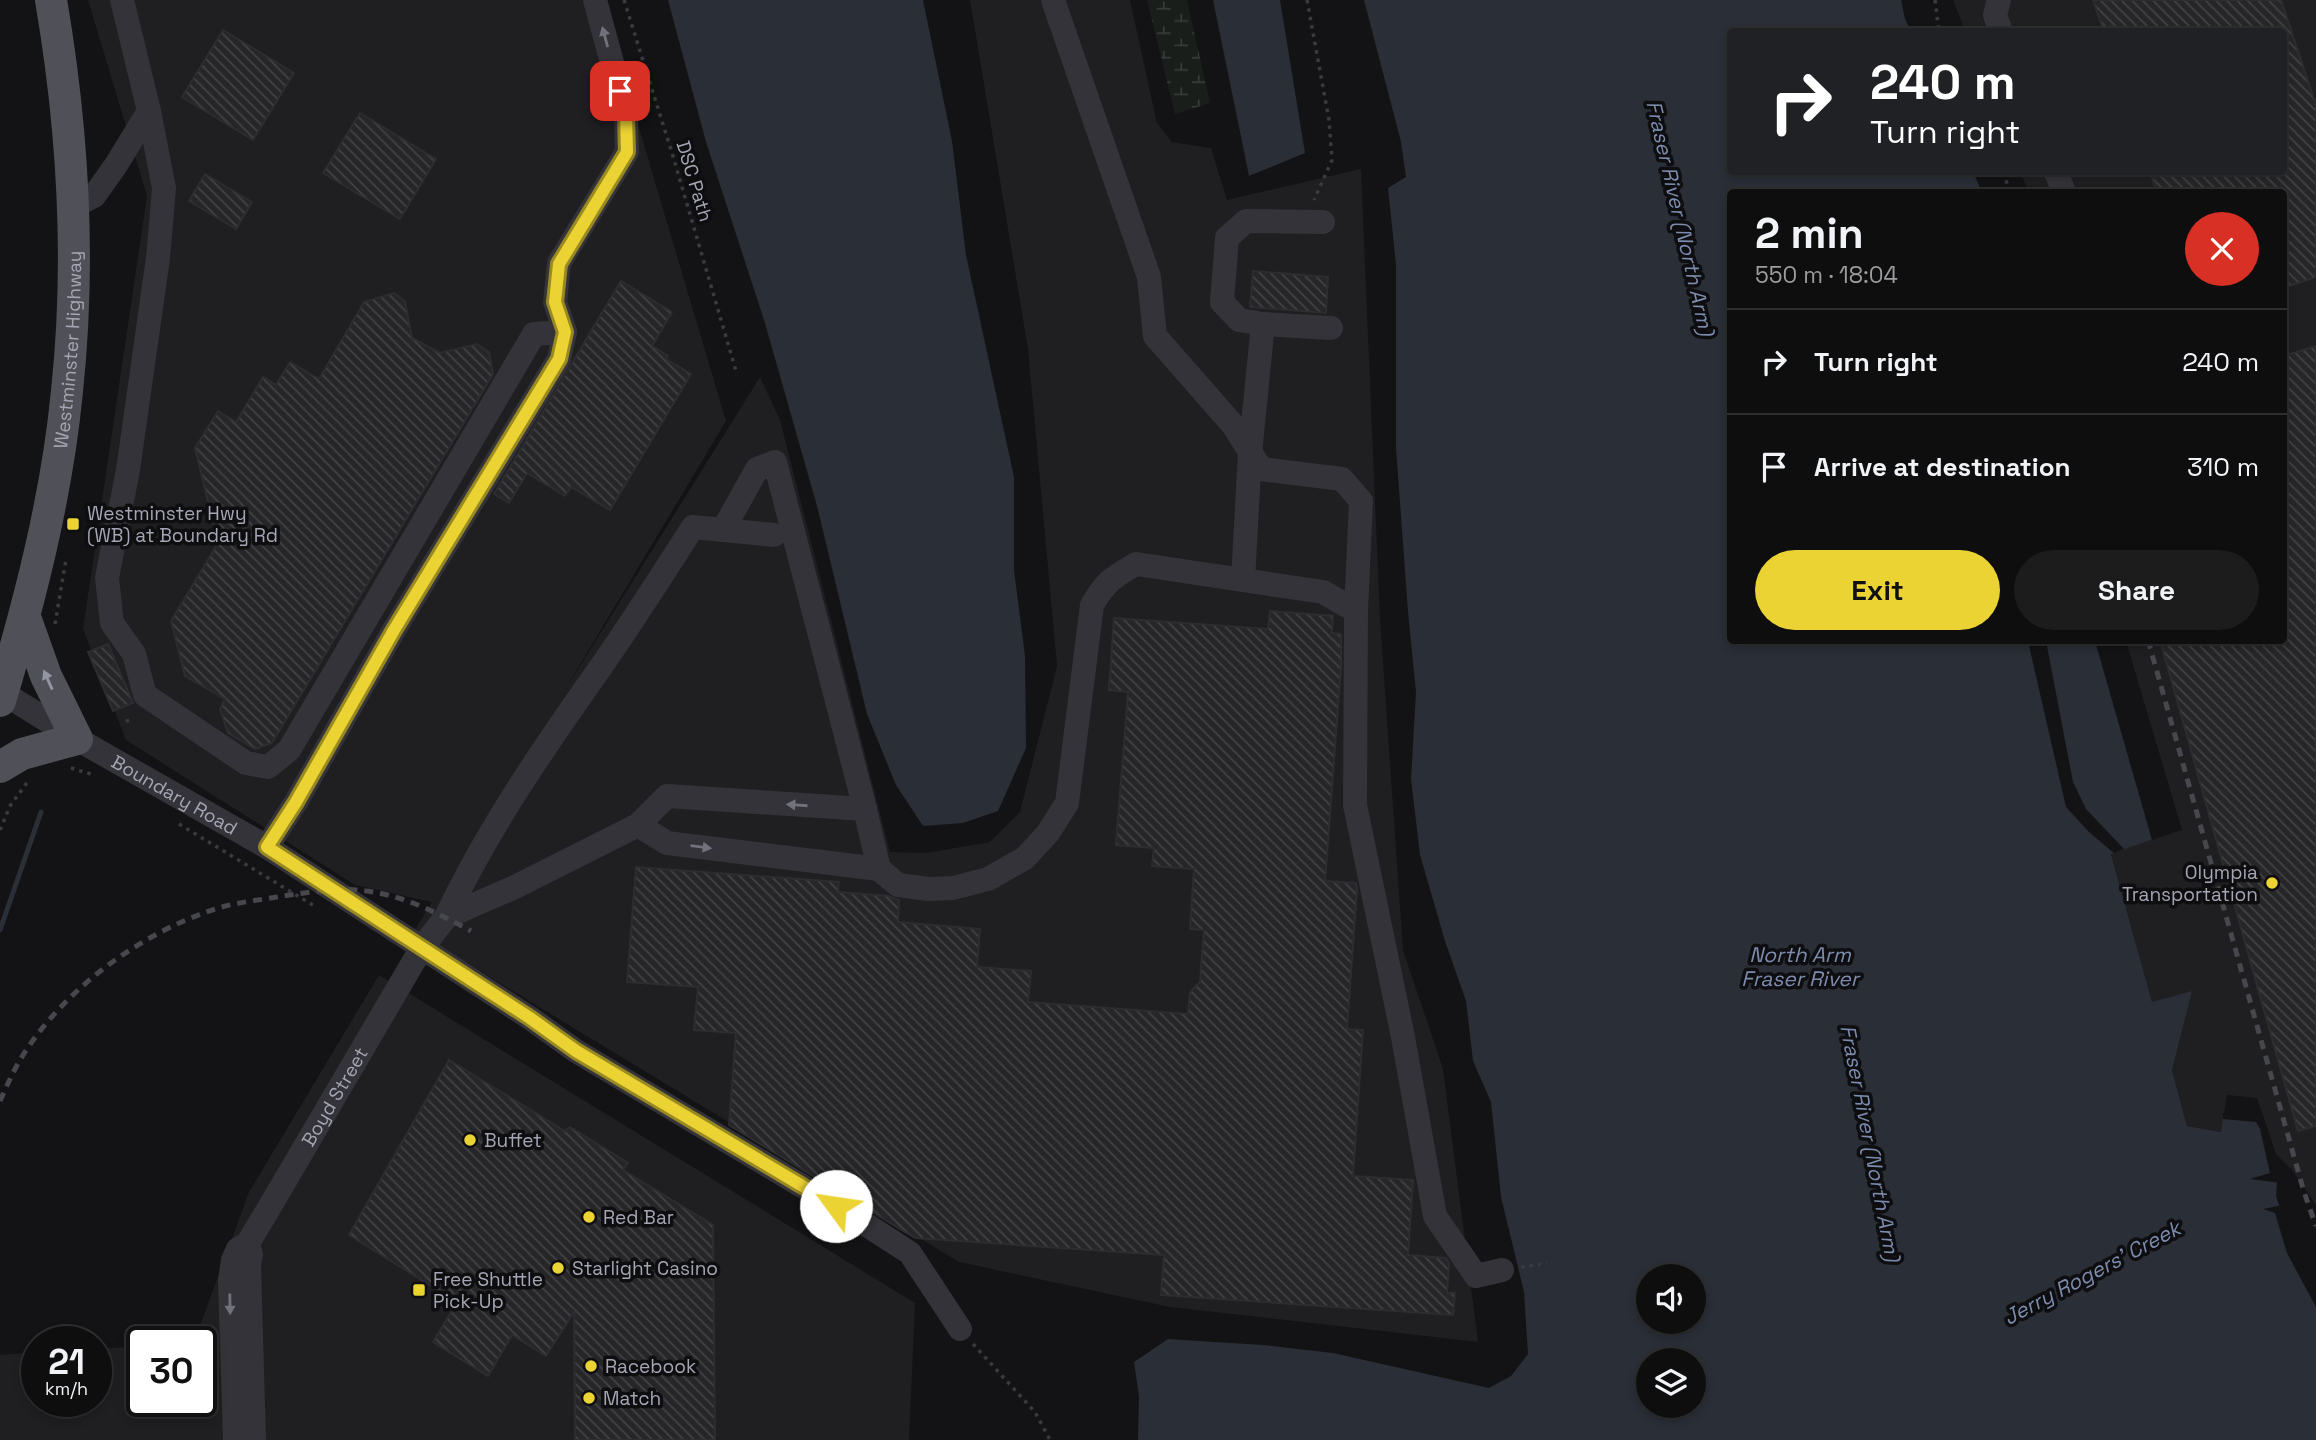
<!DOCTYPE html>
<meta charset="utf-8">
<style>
body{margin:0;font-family:"Space Grotesk",sans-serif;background:#1c1c1d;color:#f1f3f6;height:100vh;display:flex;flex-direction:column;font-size:26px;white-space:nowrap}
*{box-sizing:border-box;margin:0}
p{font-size:23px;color:#9b9c9e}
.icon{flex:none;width:38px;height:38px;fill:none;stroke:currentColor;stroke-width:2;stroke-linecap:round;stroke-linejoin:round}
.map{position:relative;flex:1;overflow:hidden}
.panel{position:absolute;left:1727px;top:189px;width:560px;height:455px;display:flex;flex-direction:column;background:#0e0e0f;border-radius:7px;box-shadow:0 4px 10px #0003,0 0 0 2px #2e2e2f}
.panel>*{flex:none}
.banner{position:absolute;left:1727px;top:28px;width:560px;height:147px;border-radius:7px;box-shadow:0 4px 10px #0003,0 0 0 2px #2e2e2f;background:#202124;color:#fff;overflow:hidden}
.tools{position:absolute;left:1636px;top:1264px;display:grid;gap:14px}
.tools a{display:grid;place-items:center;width:70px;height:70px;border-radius:50%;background:#0e0e0f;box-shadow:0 4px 10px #0003,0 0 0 2px #2e2e2f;font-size:35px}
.speed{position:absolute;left:21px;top:1326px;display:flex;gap:14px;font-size:35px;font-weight:700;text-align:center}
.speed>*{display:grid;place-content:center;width:91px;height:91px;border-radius:50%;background:#0e0e0f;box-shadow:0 4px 10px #0003,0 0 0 2px #2e2e2f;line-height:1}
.speed small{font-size:18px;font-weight:400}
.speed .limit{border:4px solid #111;border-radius:10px;background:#fff;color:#111}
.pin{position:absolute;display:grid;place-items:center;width:60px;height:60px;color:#fff;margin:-30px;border-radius:14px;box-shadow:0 4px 10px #0006}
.me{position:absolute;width:77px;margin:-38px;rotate:301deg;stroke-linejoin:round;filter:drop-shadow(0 0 5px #0008)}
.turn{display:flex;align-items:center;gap:24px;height:147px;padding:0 28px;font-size:32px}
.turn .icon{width:91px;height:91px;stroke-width:2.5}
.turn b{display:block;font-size:49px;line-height:60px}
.round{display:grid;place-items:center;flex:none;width:74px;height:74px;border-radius:37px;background:#1c1c1d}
.headline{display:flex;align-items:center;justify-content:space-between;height:119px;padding:0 28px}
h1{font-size:42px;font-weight:800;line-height:52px}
.primary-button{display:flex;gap:14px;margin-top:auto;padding:14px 28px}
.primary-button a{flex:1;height:80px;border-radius:42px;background:#ebd333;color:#111;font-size:28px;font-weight:800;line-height:80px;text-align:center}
.primary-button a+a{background:#1c1c1d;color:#f1f3f6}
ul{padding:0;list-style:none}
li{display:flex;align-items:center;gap:21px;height:105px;padding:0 28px;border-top:2px solid #2e2e2f}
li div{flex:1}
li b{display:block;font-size:26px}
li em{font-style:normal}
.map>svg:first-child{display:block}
.built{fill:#1f1e21}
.wetland{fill:url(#wetland-marsh)}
.water{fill:#292e37;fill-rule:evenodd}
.pier{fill:#131214}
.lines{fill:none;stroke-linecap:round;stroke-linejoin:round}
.stream{stroke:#292e37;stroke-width:5}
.building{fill:url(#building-back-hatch);stroke:#2d2c30;stroke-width:2}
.path{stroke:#3a3a40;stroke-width:3.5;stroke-dasharray:3.5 5;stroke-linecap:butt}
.minor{stroke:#343339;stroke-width:24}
.major{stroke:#505058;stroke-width:32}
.rail{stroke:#47474e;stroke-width:5;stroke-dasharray:9 7;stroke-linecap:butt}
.oneway{fill:#72727d}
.oneway2{fill:#9395a2}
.route-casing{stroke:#998921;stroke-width:18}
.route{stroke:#ebd333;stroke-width:12}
.poi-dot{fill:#ebd333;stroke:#0e0d0f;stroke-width:2.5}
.labels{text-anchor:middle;stroke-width:7;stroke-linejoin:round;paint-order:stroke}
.street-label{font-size:19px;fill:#a4a6b4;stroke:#0e0d0f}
.poi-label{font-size:19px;fill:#a4a6b4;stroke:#0e0d0f;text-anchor:start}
.water-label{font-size:21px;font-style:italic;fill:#7c8cae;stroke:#0e0d0f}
</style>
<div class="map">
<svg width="2316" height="1440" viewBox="0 0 2316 1440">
<defs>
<pattern id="wetland-marsh" width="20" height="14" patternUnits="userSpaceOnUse" patternTransform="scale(1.75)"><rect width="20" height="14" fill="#191e1b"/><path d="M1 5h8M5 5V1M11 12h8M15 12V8" fill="none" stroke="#373c3a"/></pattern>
<pattern id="building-back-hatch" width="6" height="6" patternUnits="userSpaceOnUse" patternTransform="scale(1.75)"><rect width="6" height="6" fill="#262528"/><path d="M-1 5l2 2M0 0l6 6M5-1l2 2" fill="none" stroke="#424245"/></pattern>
</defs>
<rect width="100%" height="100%" fill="#131214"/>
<g class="built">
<polygon points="88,0 601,0 726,421 560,698 760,377 780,420 890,852 926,853 990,842 1020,812 1057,666 1028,349 970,0 1130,0 1157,123 1172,142 1211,148 1227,200 1361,169 1380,619 1403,950 1443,1069 1478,1342 1170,1307 959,1262 414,931 432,902 355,885 126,740 83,629 147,196"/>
<polygon points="1953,0 2316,0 2316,1205 2292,1170 2276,1154 2257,1098 2227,1095 2221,1132 2187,1126 2172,1070 2191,992 2152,1003 2111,853 2182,830 2126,641 2284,640 2284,192 2029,192 2020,172 2284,172 2284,32 1965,31"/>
<polygon points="379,975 915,1303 909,1440 0,1440 0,1355 37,1352 37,1402 96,1402 96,1349 142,1346 142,1402 201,1402 201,1342 194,1342 249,1192"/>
</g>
<polygon class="wetland" points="1147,0 1187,0 1210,103 1175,114"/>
<g class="water">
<polygon points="668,0 923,0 952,141 966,255 1014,477 1014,570 1025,656 1026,748 998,811 963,823 923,826 896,785 867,714 817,506 764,320 706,142"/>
<polygon points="1213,0 1280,0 1305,153 1249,176"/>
<path d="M1364,0h537l4,19 6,12 -180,1v140h242l9,20h-251v448l369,1 57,197 -46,16 41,148 40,-11 -20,79 15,56 34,6 2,-15 41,2 13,64 -1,13 25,75 15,29v140h-1178l1,-44 -5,-34 34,-23 95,6 70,8 156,35 22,-12 17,-22 -4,-62 -23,-95 -10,-95 -18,-41 -7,-60 -21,-60 -25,-86 -9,-76 5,-87 -8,-80 -12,-164v-183l-8,-77 18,-11 -5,-35zM1648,1276h46v45h-46zM1648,1360h46v45h-46z"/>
</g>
<g class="pier">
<polygon points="2028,641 2046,641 2073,782 2086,809 2124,849 2114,853 2089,832 2066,807"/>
<polygon points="2095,641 2102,641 2129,740 2160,837 2152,840"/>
<polygon points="2223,1113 2263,1115 2281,1183 2250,1179 2270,1173 2260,1129 2256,1122 2223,1119"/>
<polygon points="2283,1205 2294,1247 2316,1293 2316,1307 2287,1253 2275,1213 2263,1209"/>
</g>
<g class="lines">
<polyline class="stream" points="0,930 41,812"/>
</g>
<g class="building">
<polygon points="2093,0 2281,0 2316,105 2316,277 2284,288 2284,192 2157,192 2150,172 2284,172 2284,32 2104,32"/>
<polygon points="223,30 294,73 253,140 182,97"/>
<polygon points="360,113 436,159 400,219 323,173"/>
<polygon points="205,174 252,202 236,229 189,201"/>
<polygon points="1253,271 1328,277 1326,313 1250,307"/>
<polygon points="621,281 672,312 652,346 668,356 666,359 691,374 610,510 571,487 565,496 527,473 509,503 494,494"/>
<polygon points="394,293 405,301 412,338 440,353 477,344 489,352 493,374 272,743 255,749 228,733 220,709 225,699 185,676 171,621 218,543 195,448 218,411 236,422 263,377 276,385 290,362 319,379 364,302"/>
<polygon points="2316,346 2316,1126 2298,1131 2160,640 2284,640 2284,356"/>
<polygon points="1270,611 1333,616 1332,633 1341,634 1341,667 1325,881 1356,883 1357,890 1347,1029 1363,1030 1353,1176 1413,1180 1408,1255 1446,1258 1449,1263 1447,1293 1455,1293 1453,1315 1161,1295 1164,1255 915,1238 729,1125 736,1033 694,1030 698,987 627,982 636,867 839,882 838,892 888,896 899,900 898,922 980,929 977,967 1031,971 1028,1002 1188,1014 1190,992 1200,982 1204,930 1190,929 1194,869 1152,866 1154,848 1116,845 1128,692 1109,690 1114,618 1268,629"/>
<polygon points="108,644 133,703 113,711 88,652"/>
<polygon points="449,1060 565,1131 570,1127 628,1163 623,1170 713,1225 715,1440 575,1440 574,1312 546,1356 512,1335 488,1376 433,1342 457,1302 349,1235"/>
</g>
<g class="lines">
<g class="path">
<polyline points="624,0 672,153 736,371"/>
<polyline points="1307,0 1329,120 1332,160 1314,200"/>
<polyline points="1935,0 1939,32"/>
<polyline points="2004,172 2009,192"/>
<polyline points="55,624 66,559"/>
<polyline points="127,719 129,726"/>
<polyline points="71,768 94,775"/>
<polyline points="179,824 316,907"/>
<polyline points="0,830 10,806 29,780"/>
<polyline points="1521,1267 1547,1263"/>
<polyline points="973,1344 1035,1412 1050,1440"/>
</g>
<g class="minor">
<polyline points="1053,0 1149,277 1155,336 1233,425 1261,469 1342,479 1361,501 1356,611"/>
<polyline points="1999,0 1995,15 2001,32"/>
<polyline points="149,111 164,188 158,258 128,470 107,578 112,623 134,654 145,695 246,763 268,767 289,750 534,334 565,332"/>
<polyline points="2056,172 2064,192"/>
<polyline points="74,206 94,196 116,165 149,111 122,0"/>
<polyline points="1323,222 1246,221 1227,238 1222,302 1239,320 1263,324 1331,328"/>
<path d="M723,530l34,-61 18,-7 90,347 14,60 19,16 30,4 25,-1 35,-9 37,-21 23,-25 19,-30 25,-198c14,-24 20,-27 44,-41l187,28 33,19 -1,194 48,232 32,179 41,60 26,-6"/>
<polyline points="1243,580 1250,453 1263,324"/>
<path id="s1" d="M0,691l77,48 190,108 263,171 46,33 283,169 51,33 50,76"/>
<polyline points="638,825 667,843 879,869"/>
<polyline points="267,847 296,802 394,630 559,359 565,332 555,302 559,263 627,152 626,114 595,0"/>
<path d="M446,917c41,-87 97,-168 152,-246 33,-47 64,-96 95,-144l81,8"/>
<polyline points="248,1243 251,1255 249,1265 254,1440"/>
<path id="s2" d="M235,1440l-5,-159 3,-21 5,-11 10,-6 21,-35 152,-259 25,-32 69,-30 123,-62 29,-29 198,13"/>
</g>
<g class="major">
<path id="s3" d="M0,701c30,-101 57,-205 67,-310 14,-131 6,-262 -16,-391"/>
<polyline points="0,767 22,754 77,739 46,676 25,617"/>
</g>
<g class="rail">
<polyline points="2148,640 2304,1192 2316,1226"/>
<path d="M0,1101c8,-18 16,-36 27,-52 43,-64 115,-116 188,-140 22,-7 46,-9 68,-13 28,-4 56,-9 84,-5 37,5 71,22 104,40"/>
</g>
</g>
<defs><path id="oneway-solid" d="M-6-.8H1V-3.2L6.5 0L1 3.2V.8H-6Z" transform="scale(1.75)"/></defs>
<g class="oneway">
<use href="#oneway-solid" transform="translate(605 37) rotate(-105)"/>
<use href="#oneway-solid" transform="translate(797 805) rotate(-176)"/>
<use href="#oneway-solid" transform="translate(701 847) rotate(7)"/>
<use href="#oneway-solid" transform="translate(230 1304) rotate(89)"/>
</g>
<use class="oneway2" href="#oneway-solid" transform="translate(48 680) rotate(-114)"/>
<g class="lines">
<g class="route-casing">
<polyline id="route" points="620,91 626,114 627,152 559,264 555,302 565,332 559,359 394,630 296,802 267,847 530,1018 576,1051 836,1206"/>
</g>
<use href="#route" class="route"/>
</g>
<g class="poi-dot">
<rect x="66" y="517" width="14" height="14" rx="3.5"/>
<circle cx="2272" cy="883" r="7"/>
<circle cx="470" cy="1140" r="7"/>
<circle cx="589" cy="1217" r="7"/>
<circle cx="558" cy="1268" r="7"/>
<rect x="412" y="1283" width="14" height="14" rx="3.5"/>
<circle cx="591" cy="1366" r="7"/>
<circle cx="589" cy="1398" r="7"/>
</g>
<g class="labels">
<g class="street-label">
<text transform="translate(695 181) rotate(73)" y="7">DSC Path</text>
<text dy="7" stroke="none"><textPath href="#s3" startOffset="359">Westminster Highway</textPath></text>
<text dy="7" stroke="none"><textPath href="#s1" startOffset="203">Boundary Road</textPath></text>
<text dy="7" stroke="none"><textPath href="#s2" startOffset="374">Boyd Street</textPath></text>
</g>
<g class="poi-label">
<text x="87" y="520">Westminster Hwy<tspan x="87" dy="22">(WB) at Boundary Rd</tspan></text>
<text x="2258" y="879" text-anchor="end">Olympia<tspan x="2258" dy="22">Transportation</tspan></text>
<text x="484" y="1147">Buffet</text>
<text x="603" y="1224">Red Bar</text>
<text x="572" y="1275">Starlight Casino</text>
<text x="433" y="1286">Free Shuttle<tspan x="433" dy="22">Pick-Up</tspan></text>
<text x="605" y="1373">Racebook</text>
<text x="603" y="1405">Match</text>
</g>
<g class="water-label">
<text transform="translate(1680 218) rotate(77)" y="7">Fraser River (North Arm)</text>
<text x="1800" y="962">North Arm<tspan x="1800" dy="24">Fraser River</tspan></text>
<text transform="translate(1870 1143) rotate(79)" y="7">Fraser River (North Arm)</text>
<text transform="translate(2092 1273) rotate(-28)" y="7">Jerry Rogers' Creek</text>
</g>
</g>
</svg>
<div class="tools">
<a><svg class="icon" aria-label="sound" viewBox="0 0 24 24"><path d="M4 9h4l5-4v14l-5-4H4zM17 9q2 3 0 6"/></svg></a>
<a><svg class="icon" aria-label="layers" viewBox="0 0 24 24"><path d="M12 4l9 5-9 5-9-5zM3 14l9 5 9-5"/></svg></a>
</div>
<div class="speed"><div>21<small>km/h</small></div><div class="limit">30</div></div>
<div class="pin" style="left:620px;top:91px;background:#d93025"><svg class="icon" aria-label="arrive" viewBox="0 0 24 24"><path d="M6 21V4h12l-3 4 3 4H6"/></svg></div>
<svg class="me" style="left:836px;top:1206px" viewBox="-20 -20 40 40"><circle r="19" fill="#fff"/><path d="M0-13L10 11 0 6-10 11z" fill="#ebd333"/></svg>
<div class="banner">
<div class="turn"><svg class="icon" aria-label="right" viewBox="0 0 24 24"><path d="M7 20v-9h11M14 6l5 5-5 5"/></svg><div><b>240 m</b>Turn right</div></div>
</div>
<section class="panel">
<div class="headline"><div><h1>2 min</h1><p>550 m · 18:04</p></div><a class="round" style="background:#d93025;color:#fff"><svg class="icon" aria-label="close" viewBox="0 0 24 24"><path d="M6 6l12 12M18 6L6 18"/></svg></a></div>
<ul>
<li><svg class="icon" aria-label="right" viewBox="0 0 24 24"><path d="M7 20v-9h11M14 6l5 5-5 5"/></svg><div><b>Turn right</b></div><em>240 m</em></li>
<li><svg class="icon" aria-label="arrive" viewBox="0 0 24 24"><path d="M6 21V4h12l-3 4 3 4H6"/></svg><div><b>Arrive at destination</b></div><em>310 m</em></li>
</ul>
<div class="primary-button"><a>Exit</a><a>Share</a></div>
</section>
</div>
